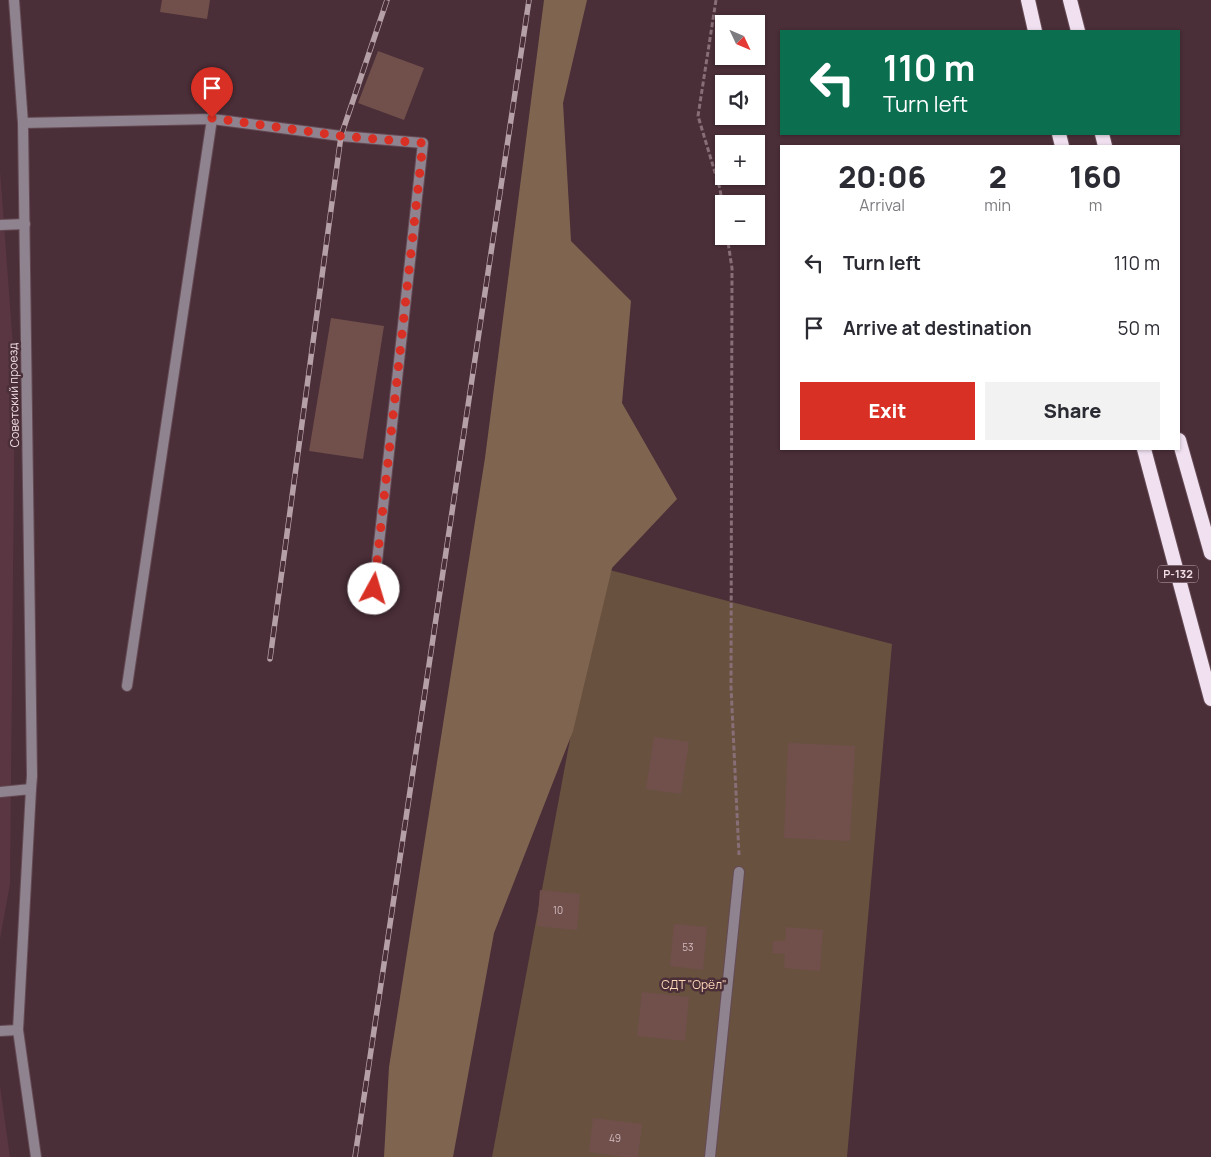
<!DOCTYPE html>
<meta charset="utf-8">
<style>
body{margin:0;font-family:Manrope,sans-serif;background:#f2f2f3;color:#2b2b33;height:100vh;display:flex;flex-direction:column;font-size:19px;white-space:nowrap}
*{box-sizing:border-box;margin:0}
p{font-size:16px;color:#7c7c81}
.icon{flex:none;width:28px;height:28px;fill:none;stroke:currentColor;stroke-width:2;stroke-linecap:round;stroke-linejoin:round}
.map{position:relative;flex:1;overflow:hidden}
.side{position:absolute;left:780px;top:145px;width:400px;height:305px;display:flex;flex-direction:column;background:#fff;border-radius:0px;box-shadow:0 1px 4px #0004}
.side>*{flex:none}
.top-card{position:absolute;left:780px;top:30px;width:400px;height:105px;border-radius:0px;box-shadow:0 1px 4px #0004;background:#0b6e4f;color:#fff;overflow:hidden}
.needle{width:32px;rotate:134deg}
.fabs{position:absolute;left:715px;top:15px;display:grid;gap:10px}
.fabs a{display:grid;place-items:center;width:50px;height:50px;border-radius:0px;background:#fff;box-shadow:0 1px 4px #0004;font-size:25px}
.pin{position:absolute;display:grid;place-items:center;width:42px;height:42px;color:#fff;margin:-51px -21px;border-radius:50% 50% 50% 0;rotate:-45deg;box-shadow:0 0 5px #0007}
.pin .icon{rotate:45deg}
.me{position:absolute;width:55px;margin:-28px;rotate:6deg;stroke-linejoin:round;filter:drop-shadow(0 0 4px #0008)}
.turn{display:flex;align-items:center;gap:18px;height:105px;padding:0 20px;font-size:22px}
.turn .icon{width:65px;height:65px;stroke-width:2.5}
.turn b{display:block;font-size:35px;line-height:42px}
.eta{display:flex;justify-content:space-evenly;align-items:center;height:85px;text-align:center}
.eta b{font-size:30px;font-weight:800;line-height:35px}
.primary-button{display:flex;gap:10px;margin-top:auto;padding:10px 20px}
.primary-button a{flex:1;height:58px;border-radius:0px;background:#d93025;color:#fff;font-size:20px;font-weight:800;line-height:58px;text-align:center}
.primary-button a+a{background:#f2f2f3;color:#2b2b33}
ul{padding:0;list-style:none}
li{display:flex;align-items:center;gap:15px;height:65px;padding:0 20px}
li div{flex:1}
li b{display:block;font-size:19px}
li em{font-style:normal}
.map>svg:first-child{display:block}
.built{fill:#593642}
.green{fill:#68513f}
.forest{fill:#7f6550}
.building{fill:#71504c}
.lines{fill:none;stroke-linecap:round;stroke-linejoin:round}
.service-casing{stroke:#654a54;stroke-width:12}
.minor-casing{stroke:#654a54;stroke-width:12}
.trunk-casing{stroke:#654a54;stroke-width:16}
.path{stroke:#876e77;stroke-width:3;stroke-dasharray:5 2.5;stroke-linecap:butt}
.service{stroke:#8e838e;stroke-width:10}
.minor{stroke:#8e838e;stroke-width:10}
.trunk{stroke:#f0e0f0;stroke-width:14}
.rail-casing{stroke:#b6a0a7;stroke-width:5.5}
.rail{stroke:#4a2e38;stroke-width:4;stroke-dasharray:11;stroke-linecap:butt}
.route{stroke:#d93025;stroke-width:9;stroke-dasharray:0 16.2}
.labels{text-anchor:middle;stroke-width:5;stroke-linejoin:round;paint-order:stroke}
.number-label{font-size:10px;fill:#d2bcc0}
.shield{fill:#4a2e38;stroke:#c0abb2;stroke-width:1}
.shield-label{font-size:11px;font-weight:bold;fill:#f3e0e6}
.street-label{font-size:12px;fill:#f3e0e6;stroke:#4a2e38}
.park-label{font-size:12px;fill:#fed6b8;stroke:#4a2e38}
</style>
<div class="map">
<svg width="1211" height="1157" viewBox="0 0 1211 1157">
<rect width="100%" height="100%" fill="#4a2e38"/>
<g class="built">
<polygon points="0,170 15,373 10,884 0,939"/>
<polygon points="0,1086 10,1157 0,1157"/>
</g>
<polygon class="green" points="602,568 892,644 847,1157 492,1157"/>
<polygon class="forest" points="544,0 587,0 563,103 571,241 631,301 622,403 677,499 612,568 573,731 494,933 453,1157 384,1157 389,1067 485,458"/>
<g class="building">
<polygon points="162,0 210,0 207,19 160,12"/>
<polygon points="378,51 424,68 404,120 358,103"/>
<polygon points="331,318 384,326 363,459 309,451"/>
<polygon points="654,737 689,742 681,794 646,789"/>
<polygon points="788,743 855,746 850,841 784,838"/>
<polygon points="540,890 580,894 577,930 537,926"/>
<polygon points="674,924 707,927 703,970 670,966"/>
<polygon points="786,927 823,930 820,971 784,968 785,954 772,953 773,941 785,941"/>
<polygon points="642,992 689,997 685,1041 637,1036"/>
<polygon points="593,1118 642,1124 638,1157 624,1157 589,1152"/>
</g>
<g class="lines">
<g class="service-casing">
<g id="service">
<polyline points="23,123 212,119 341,136 423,143 374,589"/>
<polyline points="0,225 25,224"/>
<polyline points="127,686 212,119"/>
<polyline points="0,792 31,789 18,1030 36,1157"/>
<polyline points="0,1031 18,1030"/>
</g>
</g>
<g class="minor-casing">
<g id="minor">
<polyline points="14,0 23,123 32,776 31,789"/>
<polyline points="710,1157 739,872"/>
</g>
</g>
<g class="trunk-casing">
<g id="trunk">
<polyline points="1028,0 1035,31"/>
<polyline points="1070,0 1078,31"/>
<polyline points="1059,134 1062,146"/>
<polyline points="1102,134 1105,146"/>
<polyline points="1179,440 1211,553"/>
<polyline points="1144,449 1211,699"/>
</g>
</g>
<g class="path">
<polyline points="716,0 698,116 720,189 724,216"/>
<polyline points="727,236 732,268 731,687 739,855"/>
</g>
<use href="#service" class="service"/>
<use href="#minor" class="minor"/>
<use href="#trunk" class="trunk"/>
<g class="rail-casing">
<g id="rail">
<polyline points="270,659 341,136 387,0"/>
<polyline points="355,1157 529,0"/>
</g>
</g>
<use href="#rail" class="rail"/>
</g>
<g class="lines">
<polyline class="route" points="212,118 341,136 423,143 374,589"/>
</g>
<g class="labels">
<g class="number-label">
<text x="558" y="914">10</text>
<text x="688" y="951">53</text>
<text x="615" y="1142">49</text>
</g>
<rect class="shield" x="1158" y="565.5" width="40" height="17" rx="4"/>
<g class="shield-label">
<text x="1178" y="578">Р-132</text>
</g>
<g class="street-label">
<text transform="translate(14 395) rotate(-91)" y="4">Советский проезд</text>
</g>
<g class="park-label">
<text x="694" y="989">СДТ "Орёл"</text>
</g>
</g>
</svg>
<div class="fabs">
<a><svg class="needle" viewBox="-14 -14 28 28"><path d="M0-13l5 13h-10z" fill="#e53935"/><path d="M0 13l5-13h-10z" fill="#7c7c81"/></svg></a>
<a><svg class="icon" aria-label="sound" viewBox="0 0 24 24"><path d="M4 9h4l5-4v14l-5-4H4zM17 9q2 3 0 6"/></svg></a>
<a>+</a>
<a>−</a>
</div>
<div class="pin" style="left:212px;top:118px;background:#d93025"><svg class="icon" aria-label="arrive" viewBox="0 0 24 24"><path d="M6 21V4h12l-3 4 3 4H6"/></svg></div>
<svg class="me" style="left:374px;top:589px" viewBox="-20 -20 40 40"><circle r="19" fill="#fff"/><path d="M0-13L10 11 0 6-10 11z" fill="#d93025"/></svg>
<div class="top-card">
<div class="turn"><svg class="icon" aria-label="left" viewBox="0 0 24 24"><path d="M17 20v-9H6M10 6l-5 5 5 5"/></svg><div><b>110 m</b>Turn left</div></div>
</div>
<section class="side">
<div class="eta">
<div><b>20:06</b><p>Arrival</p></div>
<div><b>2</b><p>min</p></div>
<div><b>160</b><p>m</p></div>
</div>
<ul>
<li><svg class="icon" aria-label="left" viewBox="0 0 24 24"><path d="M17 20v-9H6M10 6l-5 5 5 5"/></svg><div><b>Turn left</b></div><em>110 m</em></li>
<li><svg class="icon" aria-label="arrive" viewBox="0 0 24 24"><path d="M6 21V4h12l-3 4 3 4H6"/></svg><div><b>Arrive at destination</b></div><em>50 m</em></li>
</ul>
<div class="primary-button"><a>Exit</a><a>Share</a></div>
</section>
</div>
